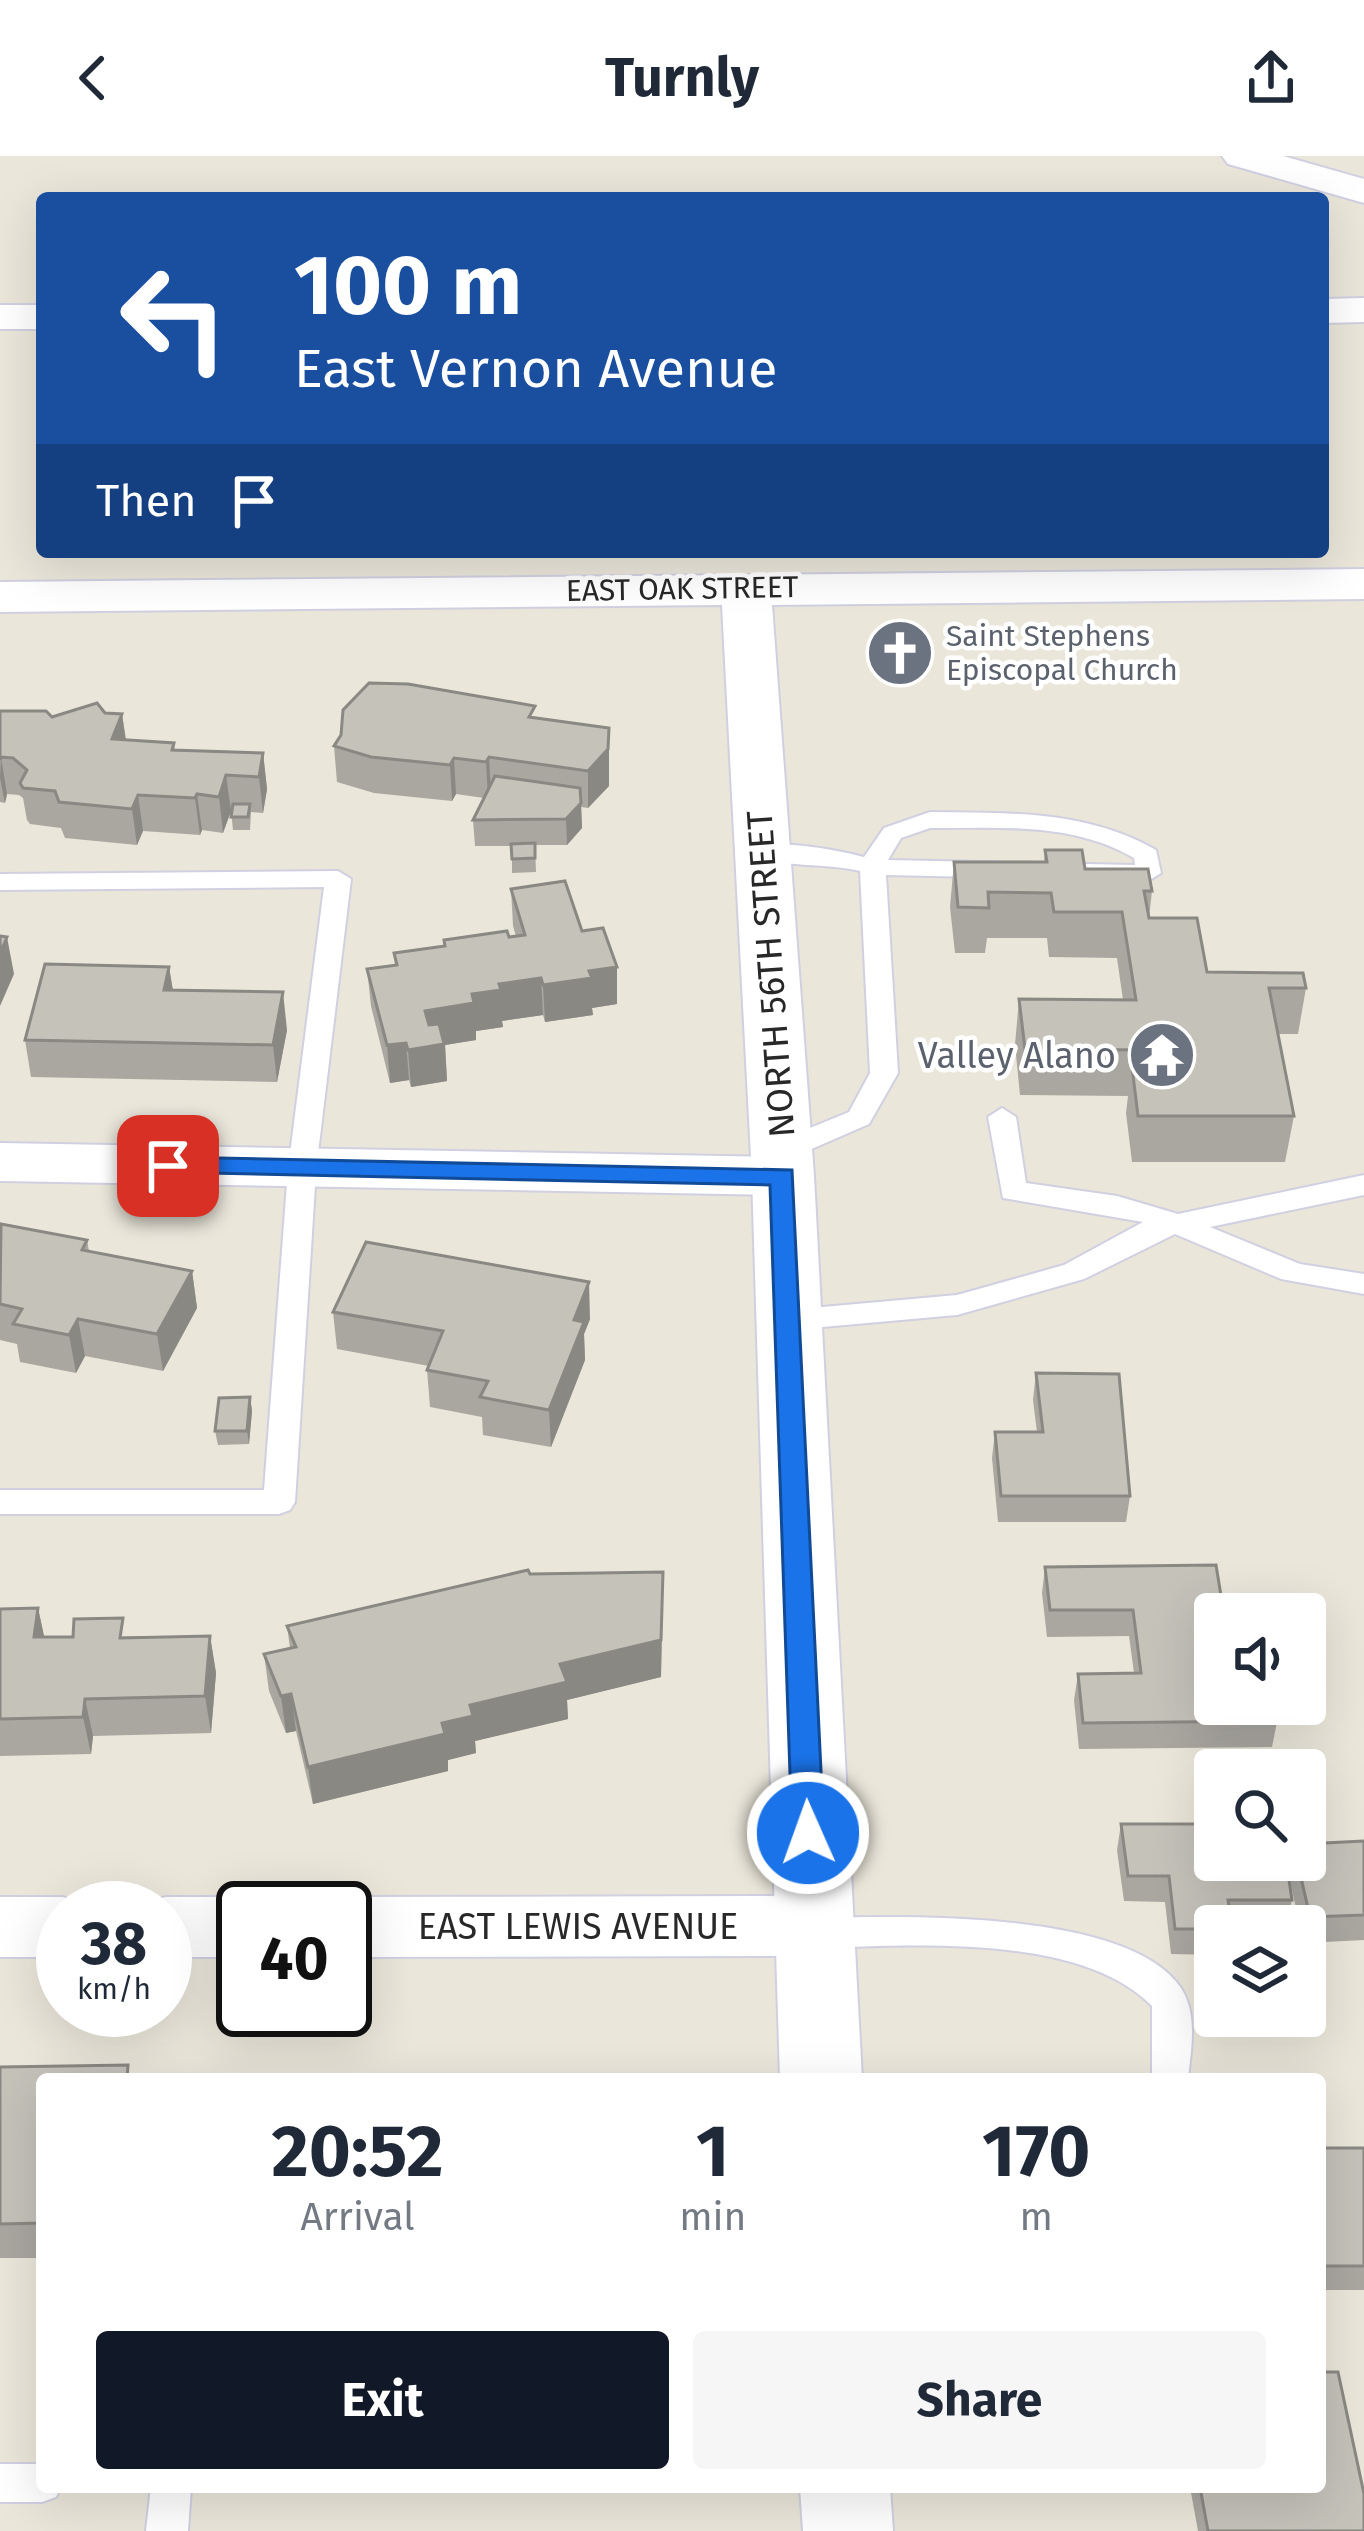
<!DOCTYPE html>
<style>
body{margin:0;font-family:"Fira Sans",sans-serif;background:#f6f6f7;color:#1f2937;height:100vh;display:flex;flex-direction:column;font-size:45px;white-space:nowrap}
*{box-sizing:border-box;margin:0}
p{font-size:39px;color:#747a83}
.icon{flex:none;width:66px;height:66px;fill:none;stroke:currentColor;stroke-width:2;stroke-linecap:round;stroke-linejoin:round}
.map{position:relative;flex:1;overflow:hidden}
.details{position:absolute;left:36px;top:1917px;width:1290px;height:420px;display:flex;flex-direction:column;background:#fff;border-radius:12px;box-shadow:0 12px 48px #0002}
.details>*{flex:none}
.top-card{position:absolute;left:36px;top:36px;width:1293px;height:366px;border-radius:12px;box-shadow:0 12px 48px #0002;background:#1a4fa0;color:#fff;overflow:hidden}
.tools{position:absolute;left:1194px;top:1437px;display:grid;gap:24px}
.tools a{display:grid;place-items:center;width:132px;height:132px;border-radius:12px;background:#fff;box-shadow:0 12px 48px #0002;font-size:60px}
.speed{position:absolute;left:36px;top:1725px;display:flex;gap:24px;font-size:60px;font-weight:700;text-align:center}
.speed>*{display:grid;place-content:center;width:156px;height:156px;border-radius:50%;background:#fff;box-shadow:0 12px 48px #0002;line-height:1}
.speed small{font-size:30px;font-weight:400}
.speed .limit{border:6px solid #111;border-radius:18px;background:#fff;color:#111}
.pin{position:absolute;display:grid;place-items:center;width:102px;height:102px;color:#fff;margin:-51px;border-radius:24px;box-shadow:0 6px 18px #0006}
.me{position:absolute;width:132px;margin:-66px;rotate:358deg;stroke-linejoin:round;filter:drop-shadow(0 0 9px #0008)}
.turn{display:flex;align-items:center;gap:42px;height:252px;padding:0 60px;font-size:54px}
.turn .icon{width:156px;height:156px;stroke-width:2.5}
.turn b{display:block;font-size:84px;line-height:102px}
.then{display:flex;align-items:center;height:114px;padding:0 60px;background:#0003;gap:24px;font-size:45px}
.eta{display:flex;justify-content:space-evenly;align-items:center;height:204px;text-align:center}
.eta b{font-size:72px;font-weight:700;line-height:84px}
.action{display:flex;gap:24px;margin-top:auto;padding:24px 60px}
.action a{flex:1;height:138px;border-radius:12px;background:#111827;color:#fff;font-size:48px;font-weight:700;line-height:138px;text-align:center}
.action a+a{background:#f6f6f7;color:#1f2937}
header{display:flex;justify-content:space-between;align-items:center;height:156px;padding:0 60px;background:#fff;font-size:54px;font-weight:700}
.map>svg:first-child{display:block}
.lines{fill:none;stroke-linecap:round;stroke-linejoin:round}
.service-casing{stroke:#d0d0e1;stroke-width:4}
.minor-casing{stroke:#d0d0e1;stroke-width:4}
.tertiary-casing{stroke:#d0d0e1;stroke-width:4}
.service{fill:#fff;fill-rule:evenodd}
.minor{fill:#fff;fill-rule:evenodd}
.tertiary{fill:#fff;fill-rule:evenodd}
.wall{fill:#a9a7a0}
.shaded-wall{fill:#8a8882}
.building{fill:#c5c2ba;stroke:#8a8882;stroke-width:3}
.route{fill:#1a73e8;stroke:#114b97;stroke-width:3}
.labels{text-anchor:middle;stroke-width:9;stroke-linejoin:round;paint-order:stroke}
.far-street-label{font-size:30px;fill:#282828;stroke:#fff}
.far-worship-label{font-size:30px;fill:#5b616d;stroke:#fff;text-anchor:start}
.street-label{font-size:36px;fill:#282828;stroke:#fff}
.worship-label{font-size:36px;fill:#5b616d;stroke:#fff;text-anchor:end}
</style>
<header><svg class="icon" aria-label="back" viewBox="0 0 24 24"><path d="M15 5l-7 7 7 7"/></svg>Turnly<svg class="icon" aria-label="share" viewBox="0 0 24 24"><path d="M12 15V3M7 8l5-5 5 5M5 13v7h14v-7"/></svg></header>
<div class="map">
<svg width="1364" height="2375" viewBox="0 0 1364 2375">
<rect width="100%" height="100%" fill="#eae6da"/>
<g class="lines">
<g class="service-casing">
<g id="service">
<path d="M930,656c78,1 156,-2 226,38l5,23 -13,8 -262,-6 12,198 -29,51 -78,34h-20l-4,-7 4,-7 78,-32 21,-39 -10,-202c-28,-8 -92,-3 -111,-19 19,-16 90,-2 115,5l20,-29zM930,672c70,0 142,-6 204,30l1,7 -247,-5 13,-22z"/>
<polygon points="338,715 351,723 316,1014 295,1346 290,1354 279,1358 0,1358 0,1334 264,1334 288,1014 324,731 0,734 0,718"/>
<polygon points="1002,952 1016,961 1026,1027 1117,1040 1178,1058 1364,1019 1364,1039 1210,1071 1300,1108 1364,1118 1364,1138 1281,1123 1175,1078 1084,1123 957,1159 789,1174 778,1171 774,1164 789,1154 957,1139 1064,1109 1143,1066 1003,1042 988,961"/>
<path d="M816,1762c86,-2 312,-9 365,70 17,26 10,62 7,91h-36v-73c-71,-73 -239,-61 -336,-58l-13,-4 -5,-11 5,-11z"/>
<polygon points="0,2308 42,2308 42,2331 61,2331 56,2341 42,2346 0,2346"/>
<polygon points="151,2331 191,2331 188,2375 146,2375"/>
</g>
</g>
<g class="minor-casing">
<g id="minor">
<polygon points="1222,0 1283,0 1364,23 1364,47 1228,8"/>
<polygon points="1364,142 1364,166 1323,167 1323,143"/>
<rect x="0" y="149" width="42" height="24"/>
<polygon points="0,987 783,1001 803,1007 811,1020 803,1033 783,1039 0,1025"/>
<polygon points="812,1740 837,1749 847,1770 837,1791 812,1800 345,1801 345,1752 319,1752 345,1741"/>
<polygon points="0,1741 63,1741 89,1752 63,1752 63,1801 0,1801"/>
<polygon points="165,1741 243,1741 269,1752 243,1752 243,1801 165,1801 165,1752 139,1752"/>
</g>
</g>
<g class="tertiary-casing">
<g id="tertiary">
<polygon points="1364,413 1364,443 772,449 814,1020 862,1923 780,1923 752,1020 722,449 0,456 0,426"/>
<polygon points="800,2331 890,2331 893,2375 803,2375"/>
</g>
</g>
<use href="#service" class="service"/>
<use href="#minor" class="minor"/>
<use href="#tertiary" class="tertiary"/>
</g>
<g class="wall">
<polygon points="0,555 52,561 105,557 122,558 126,583 174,587 175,594 263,597 267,633 263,657 251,656 250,674 233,674 231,655 223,677 202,674 200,679 143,675 137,689 65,682 61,672 30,668 27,664 23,642 19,639 7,638 5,647 0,646"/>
<polygon points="536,562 609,572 609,630 588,652 581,651 582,672 567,689 535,689 536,716 512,717 512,690 475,690 473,664 484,642 456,638 452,645 374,637 337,626 334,590"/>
<polygon points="1045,694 1085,713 1152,735 1149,762 1207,816 1306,832 1298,878 1278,878 1294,960 1285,1006 1132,1006 1126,957 1128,940 1020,939 1015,889 1019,843 1123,844 1117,802 1049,801 1047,782 987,782 985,797 955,797 950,751 954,706 1044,706"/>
<polygon points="511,733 582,775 617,811 617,848 592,852 593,859 545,866 543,859 502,865 503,871 476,875 476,884 445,889 447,925 411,931 409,924 390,927 371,850 367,813 395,810 394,797 444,790 444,784 516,780 513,770"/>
<polygon points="169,811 173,834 287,874 277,926 31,921 25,884"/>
<polygon points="0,1069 87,1084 89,1095 192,1115 197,1152 163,1215 85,1200 76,1217 20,1206 17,1188 0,1184"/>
<polygon points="333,1156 590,1163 584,1178 585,1204 551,1291 483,1279 482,1261 430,1251 427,1214 429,1210 337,1193"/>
<polygon points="1036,1217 1130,1340 1126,1366 998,1366 992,1302 995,1276 1037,1276 1033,1244"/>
<polygon points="250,1241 252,1255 249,1288 218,1289 215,1275"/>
<polygon points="1216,1409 1215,1548 1300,1548 1296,1566 1277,1566 1272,1591 1079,1593 1074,1544 1078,1518 1134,1517 1129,1480 1047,1481 1042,1437 1045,1411"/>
<polygon points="663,1416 661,1521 567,1544 568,1563 475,1585 476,1597 448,1604 448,1615 313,1648 296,1575 286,1577 269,1535 264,1498 290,1492 287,1470 530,1418"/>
<polygon points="38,1452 44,1481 210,1480 216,1517 211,1577 93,1580 91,1598 0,1600 0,1453"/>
<polygon points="1121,1668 1215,1704 1287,1714 1290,1704 1305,1704 1364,1685 1364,1784 1305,1787 1305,1770 1300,1770 1288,1716 1292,1744 1286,1770 1215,1770 1215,1799 1171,1798 1165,1746 1124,1745 1117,1694"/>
<polygon points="0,1911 42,1923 42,2102 0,2102"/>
<rect x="1320" y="1992" width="44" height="142"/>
<polygon points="1190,2331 1320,2331 1364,2375 1198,2375"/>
</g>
<g class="shaded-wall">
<polygon points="122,558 127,594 112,583"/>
<polygon points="609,572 609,630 588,652 588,615"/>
<polygon points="263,597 267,633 263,657 259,621"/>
<polygon points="1,601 7,638 5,647 0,622"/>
<polygon points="489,601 491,637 488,643 486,606"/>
<polygon points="454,602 456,638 452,645 450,609"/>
<polygon points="226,619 231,655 223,677 219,641"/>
<polygon points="197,638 202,674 200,679 195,642"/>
<polygon points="138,639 143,675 137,689 132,653"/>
<polygon points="581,647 582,672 567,689 566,663"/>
<polygon points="7,781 14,818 0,850 0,797"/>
<polygon points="169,811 175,848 164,834"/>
<polygon points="617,811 617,848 592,852 593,859 545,866 543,829 589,815"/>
<polygon points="541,822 543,859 502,865 503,871 476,875 476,884 445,889 447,925 411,931 408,894 425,855 499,828"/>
<polygon points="283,836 287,874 277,926 273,889"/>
<polygon points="406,887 409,924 390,927 387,889"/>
<polygon points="192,1115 197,1152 163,1215 157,1178"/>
<polygon points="589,1126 590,1163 584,1178 585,1204 551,1291 549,1254 574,1164"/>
<polygon points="78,1163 85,1200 76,1217 69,1179"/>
<polygon points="250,1241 252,1255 249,1288 247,1275"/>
<polygon points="663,1416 661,1521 567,1544 568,1563 475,1585 476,1597 448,1604 448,1615 313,1648 308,1611 442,1567 470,1549 560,1508"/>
<polygon points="38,1452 46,1489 34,1481"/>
<polygon points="210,1480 216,1517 211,1577 205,1540"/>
<polygon points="291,1538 296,1575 286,1577 281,1540"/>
<polygon points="85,1543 93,1580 91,1598 83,1561"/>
</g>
<g class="building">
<polygon points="369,527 408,528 535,550 529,561 609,572 608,593 588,615 489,601 486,606 454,602 450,609 371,601 334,590 341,579 343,554"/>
<polygon points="97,547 105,557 122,558 112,583 174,587 172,594 263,597 259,621 226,619 219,641 197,638 195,642 138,639 132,653 59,646 55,635 23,632 20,627 27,614 13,602 1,601 0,604 0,555 46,555 52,561"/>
<polygon points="495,620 580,632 581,647 566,663 473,664"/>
<polygon points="233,648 250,648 248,661 231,661"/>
<polygon points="535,687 535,702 512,703 511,688"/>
<polygon points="1045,694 1082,694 1085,713 1148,713 1152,735 1144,735 1149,762 1197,762 1207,816 1303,817 1306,832 1269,832 1294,960 1138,960 1132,911 1146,911 1144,894 1025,893 1019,843 1136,844 1122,756 1054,756 1051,737 988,736 989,752 958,751 954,706 1047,706"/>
<polygon points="565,725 582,775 603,772 617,811 589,815 592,822 543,829 541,822 499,828 501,834 472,838 474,847 425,855 429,869 439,868 444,888 408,894 406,887 387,889 367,813 397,809 394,797 445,790 444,784 507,775 509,781 525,779 511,733"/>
<polygon points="0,780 7,781 0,797"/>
<polygon points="45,808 169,811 164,834 283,836 273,889 25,884"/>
<polygon points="1,1068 87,1084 82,1094 192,1115 157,1178 78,1163 69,1179 13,1168 22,1153 0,1148"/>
<polygon points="366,1086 589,1126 574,1164 584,1166 549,1254 480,1241 488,1225 427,1214 443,1175 333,1156"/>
<polygon points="1036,1217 1119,1218 1130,1340 1001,1340 995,1276 1043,1276"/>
<polygon points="250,1241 247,1275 215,1275 219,1242"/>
<polygon points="1216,1409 1224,1458 1215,1458 1215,1548 1274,1548 1277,1565 1083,1567 1078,1518 1141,1517 1133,1454 1050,1454 1045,1411"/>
<polygon points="528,1414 530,1418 663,1416 661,1484 560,1508 567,1526 470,1549 473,1560 442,1567 445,1578 308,1611 291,1538 281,1540 264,1498 296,1491 287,1470"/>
<polygon points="38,1452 34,1481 73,1481 74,1463 123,1462 120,1482 210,1480 205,1540 85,1543 83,1561 0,1563 0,1453"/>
<polygon points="1121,1668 1215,1668 1215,1704 1286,1704 1292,1744 1228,1744 1232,1770 1215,1770 1215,1773 1175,1773 1169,1720 1128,1720"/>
<polygon points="1364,1685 1364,1759 1310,1761 1297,1704 1305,1704 1305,1688"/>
<polygon points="128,1909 127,1923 42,1923 42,2067 0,2068 0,1911"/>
<rect x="1320" y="1992" width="44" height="118"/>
<polygon points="1320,2216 1338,2216 1364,2338 1364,2375 1208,2375 1200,2331 1320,2331"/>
</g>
<polygon class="route" points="168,1001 792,1014 824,1677 819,1686 808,1690 797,1686 792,1677 770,1029 159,1016 155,1010"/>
<defs>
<g id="church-disc" transform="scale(3.45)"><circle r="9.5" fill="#6b7280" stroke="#fff"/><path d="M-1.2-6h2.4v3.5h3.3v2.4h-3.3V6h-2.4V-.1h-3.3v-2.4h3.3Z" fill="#fff"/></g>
<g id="temple-disc" transform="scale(3.45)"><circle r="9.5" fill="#6b7280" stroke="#fff"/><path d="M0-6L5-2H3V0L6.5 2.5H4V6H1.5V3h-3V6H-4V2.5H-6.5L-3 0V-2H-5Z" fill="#fff"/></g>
</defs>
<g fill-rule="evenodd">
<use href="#church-disc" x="900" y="497"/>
<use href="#temple-disc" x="1162" y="899"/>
</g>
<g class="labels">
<g class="far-street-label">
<text transform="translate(682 433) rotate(-1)" y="10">EAST OAK STREET</text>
</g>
<g class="far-worship-label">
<text x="946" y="490">Saint Stephens<tspan x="946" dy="34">Episcopal Church</tspan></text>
</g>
<g class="street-label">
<text transform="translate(770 818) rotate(-94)" y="13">NORTH 56TH STREET</text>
<text x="578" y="1783">EAST LEWIS AVENUE</text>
</g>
<g class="worship-label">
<text x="1116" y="912">Valley Alano</text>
</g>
</g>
</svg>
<div class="tools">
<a><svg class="icon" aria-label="sound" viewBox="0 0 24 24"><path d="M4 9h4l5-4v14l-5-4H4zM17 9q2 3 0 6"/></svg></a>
<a><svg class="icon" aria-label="search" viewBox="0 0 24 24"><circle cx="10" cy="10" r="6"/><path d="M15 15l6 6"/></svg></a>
<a><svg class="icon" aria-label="layers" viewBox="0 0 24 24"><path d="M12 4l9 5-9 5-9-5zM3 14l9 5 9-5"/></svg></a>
</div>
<div class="speed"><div>38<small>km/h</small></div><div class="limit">40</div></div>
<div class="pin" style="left:168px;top:1010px;background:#d93025"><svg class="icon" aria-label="arrive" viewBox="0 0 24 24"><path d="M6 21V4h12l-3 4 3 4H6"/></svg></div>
<svg class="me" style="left:808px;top:1677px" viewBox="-20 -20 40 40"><circle r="17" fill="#1a73e8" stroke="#fff" stroke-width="3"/><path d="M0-11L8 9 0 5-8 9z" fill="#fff"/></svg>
<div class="top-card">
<div class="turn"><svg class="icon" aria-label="left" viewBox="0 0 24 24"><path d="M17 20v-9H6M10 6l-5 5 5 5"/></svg><div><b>100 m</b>East Vernon Avenue</div></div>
<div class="then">Then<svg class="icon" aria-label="arrive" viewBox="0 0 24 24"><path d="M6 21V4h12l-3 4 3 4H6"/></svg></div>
</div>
<section class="details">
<div class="eta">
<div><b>20:52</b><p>Arrival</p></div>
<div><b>1</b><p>min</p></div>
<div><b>170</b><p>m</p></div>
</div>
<div class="action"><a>Exit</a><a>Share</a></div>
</section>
</div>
